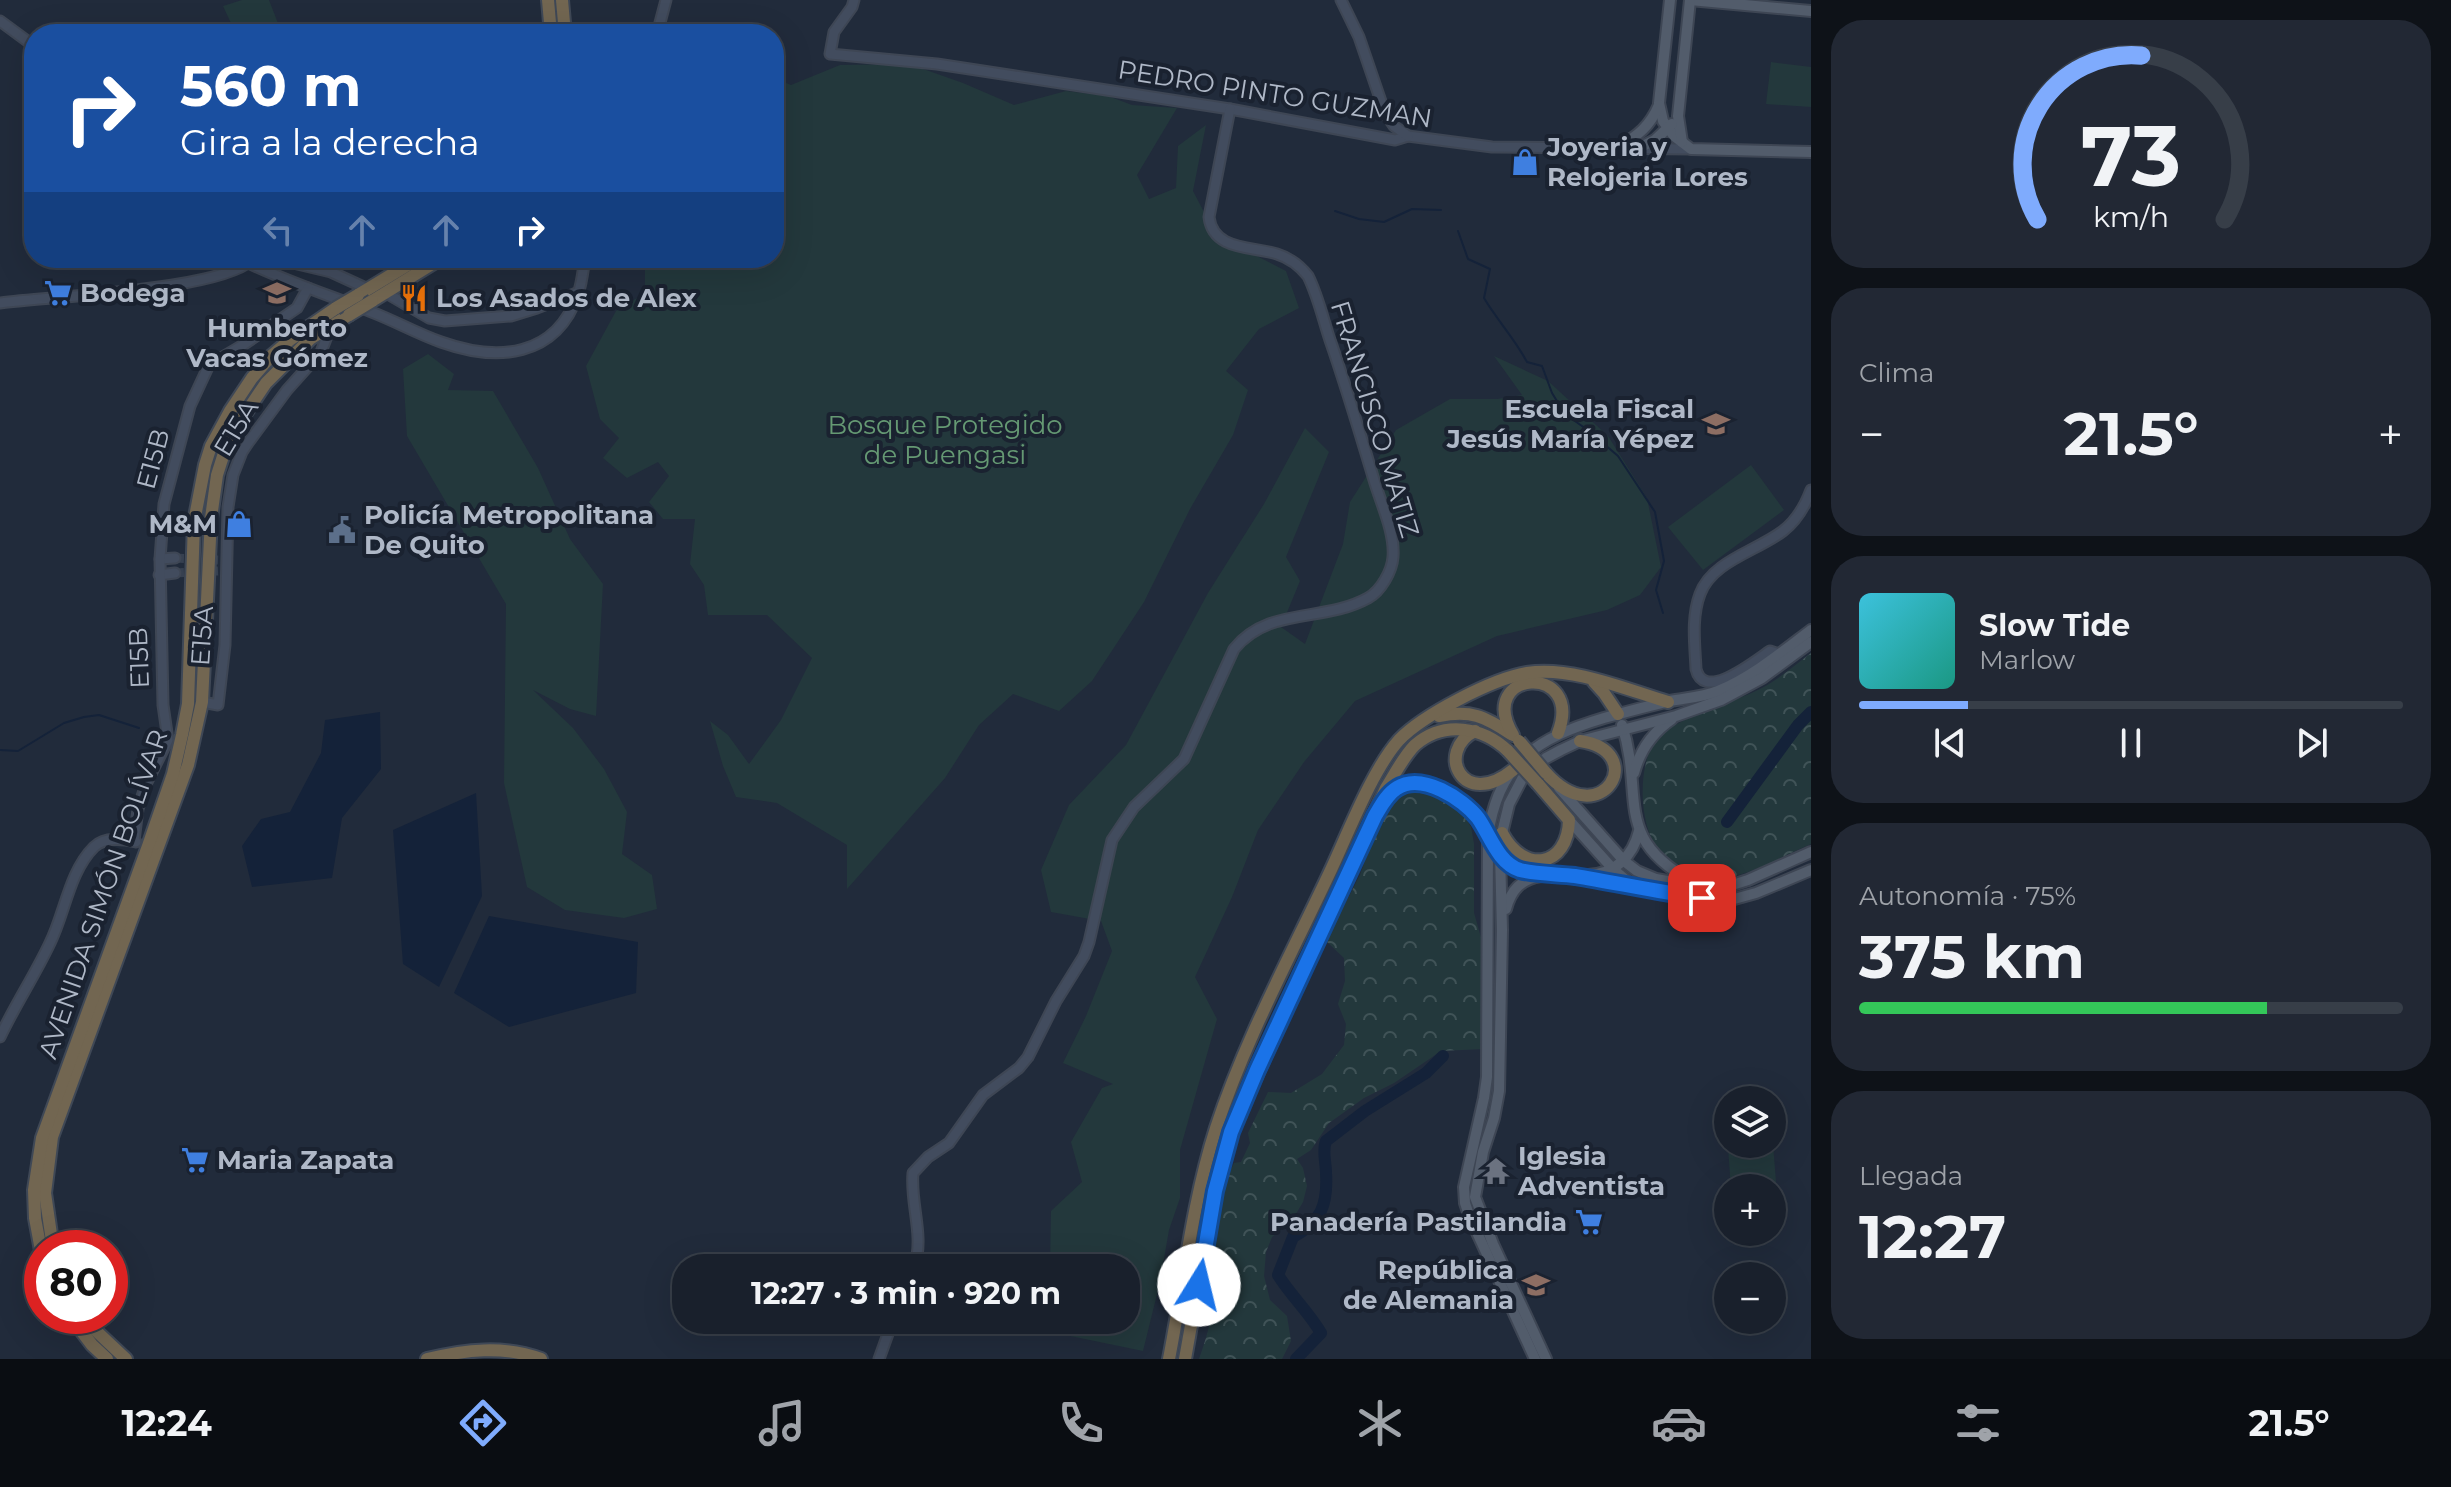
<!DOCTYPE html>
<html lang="es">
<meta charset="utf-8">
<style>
:root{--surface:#19202c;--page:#222834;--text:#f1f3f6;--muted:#9fa3a9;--line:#373e48;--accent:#7fabfd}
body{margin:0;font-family:Montserrat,sans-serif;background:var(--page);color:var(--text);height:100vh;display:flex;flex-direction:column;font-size:30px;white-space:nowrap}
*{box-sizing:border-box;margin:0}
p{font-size:26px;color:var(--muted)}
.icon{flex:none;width:44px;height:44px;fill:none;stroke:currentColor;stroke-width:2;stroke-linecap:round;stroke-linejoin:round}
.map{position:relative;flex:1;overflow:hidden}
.side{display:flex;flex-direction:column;gap:20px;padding:20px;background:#0e1218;width:640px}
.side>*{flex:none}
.banner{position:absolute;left:24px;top:24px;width:760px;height:244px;border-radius:32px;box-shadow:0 8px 32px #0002,0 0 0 2px var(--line);background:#1a4fa0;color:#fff;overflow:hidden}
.buttons{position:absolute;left:1714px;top:1086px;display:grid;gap:16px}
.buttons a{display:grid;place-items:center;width:72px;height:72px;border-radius:50%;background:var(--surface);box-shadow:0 8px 32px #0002,0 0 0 2px var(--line);font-size:40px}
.speed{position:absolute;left:24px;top:1230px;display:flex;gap:16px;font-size:40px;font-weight:700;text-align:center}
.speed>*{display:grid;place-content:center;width:104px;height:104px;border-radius:50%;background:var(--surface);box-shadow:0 8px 32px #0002,0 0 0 2px var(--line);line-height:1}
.speed .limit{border:12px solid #d22;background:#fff;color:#111}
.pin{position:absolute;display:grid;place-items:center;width:68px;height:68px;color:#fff;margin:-34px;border-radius:16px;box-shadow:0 4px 12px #0006}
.me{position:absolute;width:88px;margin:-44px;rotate:9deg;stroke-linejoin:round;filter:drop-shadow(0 0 6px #0008)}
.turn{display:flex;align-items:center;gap:28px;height:168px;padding:0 24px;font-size:36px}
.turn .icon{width:104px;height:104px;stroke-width:2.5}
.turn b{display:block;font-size:56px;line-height:68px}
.lanes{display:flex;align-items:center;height:76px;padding:0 24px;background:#0003;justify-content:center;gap:40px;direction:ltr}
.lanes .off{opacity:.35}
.big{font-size:60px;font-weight:700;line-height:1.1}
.side .tile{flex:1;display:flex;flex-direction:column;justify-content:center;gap:12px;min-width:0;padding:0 28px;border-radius:32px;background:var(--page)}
.side .dial{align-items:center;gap:0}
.dial svg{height:208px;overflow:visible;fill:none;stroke:var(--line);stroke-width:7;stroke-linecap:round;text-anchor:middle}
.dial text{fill:var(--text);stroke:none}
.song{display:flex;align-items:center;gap:24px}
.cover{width:96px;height:96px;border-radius:12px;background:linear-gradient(135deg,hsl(190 70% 55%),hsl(170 70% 35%))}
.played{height:8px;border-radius:4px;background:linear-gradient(90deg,var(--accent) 20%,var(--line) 20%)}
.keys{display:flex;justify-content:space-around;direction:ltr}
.heat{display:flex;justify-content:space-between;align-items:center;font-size:44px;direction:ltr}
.charge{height:12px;border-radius:6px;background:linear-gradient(90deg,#34c759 75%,var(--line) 0)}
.trip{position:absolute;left:672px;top:1254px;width:468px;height:80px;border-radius:32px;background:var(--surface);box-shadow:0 8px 32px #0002,0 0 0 2px var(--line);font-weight:700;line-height:80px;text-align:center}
.dock{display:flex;height:128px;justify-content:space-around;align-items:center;background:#0a0d12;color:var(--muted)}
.dock .icon{width:56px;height:56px}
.dock .active{color:var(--accent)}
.dock b{font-size:36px;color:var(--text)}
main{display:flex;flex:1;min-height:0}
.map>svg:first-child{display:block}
.green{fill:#23383c}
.forest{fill:url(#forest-crowns)}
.water{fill:#142239}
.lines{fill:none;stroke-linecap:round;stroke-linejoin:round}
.stream{stroke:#142239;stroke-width:2}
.river{stroke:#142239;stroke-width:12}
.secondary-tunnel{stroke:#364050;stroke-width:9;stroke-dasharray:9 4.5;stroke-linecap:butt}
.secondary-casing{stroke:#3e4654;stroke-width:13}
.primary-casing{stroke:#3e4654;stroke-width:14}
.highway-casing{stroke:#3f4856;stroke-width:16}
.secondary{stroke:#424c5e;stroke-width:9}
.primary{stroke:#525c6b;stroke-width:10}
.highway{stroke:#726651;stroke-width:12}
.highway-bridge-casing{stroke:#3f4856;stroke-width:16;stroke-linecap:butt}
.highway-bridge{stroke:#726651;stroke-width:12}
.route-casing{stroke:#114b97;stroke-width:20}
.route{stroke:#1a73e8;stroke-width:14}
.labels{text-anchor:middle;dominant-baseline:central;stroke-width:8;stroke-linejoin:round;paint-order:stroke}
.street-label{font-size:26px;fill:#afb8c7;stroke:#1a2230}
.poi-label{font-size:26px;font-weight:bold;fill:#afb8c7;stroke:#1a2230;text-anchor:start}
.park-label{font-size:26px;fill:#659973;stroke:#1a2230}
</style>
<main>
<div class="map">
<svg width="1811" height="1359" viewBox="0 0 1811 1359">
<defs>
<pattern id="forest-crowns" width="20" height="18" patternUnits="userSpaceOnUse" patternTransform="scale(2)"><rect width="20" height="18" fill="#23383c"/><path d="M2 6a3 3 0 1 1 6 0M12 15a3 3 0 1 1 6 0" fill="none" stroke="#405357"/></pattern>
</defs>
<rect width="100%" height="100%" fill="#212b3b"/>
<!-- green -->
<g class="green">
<polygon points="242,0 269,0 281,31 273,34 236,34 223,6"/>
<polygon points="1771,62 1811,67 1811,107 1766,104"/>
<polygon points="909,64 963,83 1014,105 1066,91 1108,96 1132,105 1177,108 1137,175 1149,199 1176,188 1178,146 1206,125 1193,191 1216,235 1286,271 1299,308 1259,329 1226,371 1248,390 1233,435 1190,509 1144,602 1092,681 1059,711 1013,694 979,725 945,778 847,889 847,845 777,803 736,797 723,766 710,721 728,735 749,764 781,720 812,658 767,615 708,615 704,585 690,564 695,519 663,519 649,502 669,476 658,462 627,478 603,458 619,438 600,419 586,366 616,311 645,293 645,258 774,258 774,78 791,85 840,65"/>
<polygon points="428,354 454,374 448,390 493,391 538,468 570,539 603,584 596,716 570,709 533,690 573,728 604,769 627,812 622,854 652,875 657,909 624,918 565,910 527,887 504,783 506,604 407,436 403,369"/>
<polygon points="1494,356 1548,381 1608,436 1647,498 1661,567 1640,595 1607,610 1497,636 1355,701 1304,762 1258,830 1232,897 1195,977 1217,1019 1180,1150 1180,1198 1169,1230 1160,1282 1143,1351 1051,1332 1051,1320 1126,1320 1126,1268 1050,1268 1051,1211 1082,1182 1071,1142 1102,1088 1113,1084 1063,1063 1086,1016 1112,951 1101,921 1051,912 1041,870 1069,805 1126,745 1208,593 1264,504 1305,428 1329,452 1286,557 1300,581 1281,627 1305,644 1343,544 1350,502 1396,430 1450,399 1497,399 1522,395"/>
<polygon points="1751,465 1784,510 1703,570 1668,527"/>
<polygon points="1726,1121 1728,1121 1728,1144 1772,1144 1772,1131 1778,1207 1772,1207 1772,1188 1731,1188"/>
</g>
<!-- forest -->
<g class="forest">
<path d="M1811,653V844C1783,856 1751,875 1720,879C1705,881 1693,875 1681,867C1675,862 1667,858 1661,852C1639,830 1637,769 1654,743C1670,718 1734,703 1762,688C1779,679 1795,665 1811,653Z"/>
<path d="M1421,791L1437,796L1459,808L1471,827L1474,844V913L1482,941L1483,1049L1441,1051L1394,1083L1364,1098L1329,1123L1311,1150L1297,1159L1303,1168L1307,1186L1303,1202L1291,1222L1272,1237L1266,1252L1264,1276L1270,1300L1287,1316L1291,1341L1282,1359H1199C1207,1336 1217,1306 1210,1282L1223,1186L1234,1163L1241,1162L1250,1143L1248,1133L1268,1092L1291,1093L1322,1074L1344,1045L1346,1024L1338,1004L1345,981L1344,958L1326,941L1360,875L1381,816L1401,794Z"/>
</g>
<!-- water -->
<g class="water">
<polygon points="380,712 381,769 342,818 332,878 252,887 242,846 261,819 290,812 321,753 325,720"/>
<polygon points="476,793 482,896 439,987 403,964 393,830"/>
<polygon points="489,916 638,942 636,993 509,1027 454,993"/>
</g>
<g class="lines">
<!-- stream -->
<g class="stream">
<polyline points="1335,211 1359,219 1384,222 1412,209 1441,210"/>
<path d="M1458,231L1468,259L1490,269L1484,298C1497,320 1515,339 1527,362L1542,366L1552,393L1565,414L1589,431L1618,456L1655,512L1664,561L1656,590L1663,613"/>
<polyline points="0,750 18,751 64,723 84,717 99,715 139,728"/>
</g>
<!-- river -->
<g class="river">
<polyline points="1727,822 1798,725 1811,712"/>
<path d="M1296,1359L1321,1333C1309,1312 1291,1296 1278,1275L1293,1237C1321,1222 1328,1205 1326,1173C1326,1162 1322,1151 1326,1141L1365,1111L1426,1073L1443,1056"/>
</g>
<!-- secondary-tunnel -->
<g class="secondary-tunnel">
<polyline points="175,558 218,560"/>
<polyline points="175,573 218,571"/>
</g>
<!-- secondary casing -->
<g class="secondary-casing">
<g id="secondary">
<polyline points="854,0 852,7 834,32 830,54 937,64 1230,109 1395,140 1408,136 1492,147 1691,149"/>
<polyline points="1341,0 1359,37 1385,113 1394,126 1408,136"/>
<polyline points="0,21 34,46"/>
<polyline points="657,34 666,0"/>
<path d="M238,258C281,280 329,295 374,313C397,322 418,334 441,342C497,362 556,358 578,294C582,283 583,270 585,258"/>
<polyline points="272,258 331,272 368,289"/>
<polyline points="386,293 429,318 445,321 511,316 537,308 579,292"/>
<path d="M0,303C50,296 224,291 254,258"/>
<polyline points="160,559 175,558"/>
<polyline points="159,575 175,573"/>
<path d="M1779,654L1770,651C1755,661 1704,703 1696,669C1695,645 1691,618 1700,594C1712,561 1757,551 1783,531C1796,521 1805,506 1811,490"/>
<polyline points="202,702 218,705 225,645 228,507 233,475 242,452 248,443 287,390 321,352 331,326"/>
<polyline points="134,841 138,809 146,784 168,740 163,705 160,559 164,504 190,406 209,365 243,345 297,308 308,288"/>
<path d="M0,1037C15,1005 35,975 50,943C65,913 69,872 94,847C105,836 123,839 136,842"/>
<path d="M914,1268C925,1236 910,1205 913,1173L928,1157L949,1143L983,1095L1019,1068L1028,1057L1056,1001L1084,956L1089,942L1112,840L1134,807L1184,759L1234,649C1269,606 1323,623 1368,598C1381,591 1392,571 1393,557C1395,532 1381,504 1374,480C1360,433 1346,386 1330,340C1323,319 1318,296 1308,276C1300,266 1290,258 1277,254C1252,246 1213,251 1209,217L1230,109"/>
<polyline points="879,1359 893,1320"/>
</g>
</g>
<!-- primary casing -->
<g class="primary-casing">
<g id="primary">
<polyline points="1670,0 1659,103 1663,121 1674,136 1691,149 1811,152"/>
<polyline points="1690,0 1811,11"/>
<polyline points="1682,142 1678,116 1690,0"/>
<path d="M1618,147C1638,136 1650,126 1659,105"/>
<polyline points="1641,147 1655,140 1672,124"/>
<path d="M1622,725C1645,796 1611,838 1693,882"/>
<path d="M1634,773C1640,750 1653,732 1672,719"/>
<polyline points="1559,788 1624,861 1637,871 1656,879 1702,887 1726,887 1748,880 1811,852"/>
<polyline points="1569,820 1613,869 1633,886"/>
<polyline points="1500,853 1509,864 1520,870 1727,901 1756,893 1811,870"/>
<path d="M1588,875C1615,874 1633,856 1639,831"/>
<path d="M1506,909C1511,890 1521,879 1541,876"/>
<path d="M1535,1359L1469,1215L1465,1203L1464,1187L1484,1098L1487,1077L1488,836C1498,762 1537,738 1604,718C1626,712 1648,706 1670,701C1686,698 1703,697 1718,691C1752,677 1782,652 1811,630"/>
<polyline points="1546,1359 1493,1244 1475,1197 1483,1152 1494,1118 1499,1091 1502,930 1500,853 1502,833 1509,804 1522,779 1546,758 1561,750 1580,741 1676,716 1721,700 1762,678 1811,642"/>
</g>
</g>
<!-- highway casing -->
<g class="highway-casing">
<g id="highway">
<polyline points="548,0 551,34"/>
<polyline points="562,0 565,34"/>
<polyline points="358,295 419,258"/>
<polyline points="372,301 442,258"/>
<polyline points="1594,682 1604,693 1618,714"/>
<path d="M1439,716C1471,710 1484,716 1511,734"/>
<path d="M1475,731C1435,751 1462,811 1513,770"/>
<path d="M1513,735C1474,669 1585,662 1558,733"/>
<path d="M1546,773C1602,835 1650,751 1580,741"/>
<path d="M1385,800C1417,761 1470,802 1488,836"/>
<path d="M1502,833C1524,875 1568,867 1569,820L1538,784"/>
<polyline points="53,1248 45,1193 52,1137 188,765 202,702 211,518 217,475 224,453 233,432 266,383 310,339 349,315"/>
<polyline points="42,1256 35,1218 34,1190 42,1138 148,846 173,774 182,735 188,704 194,522 205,465 211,446 230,411 252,378 271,356 291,339 336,308"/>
<polyline points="70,1316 92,1345 107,1359"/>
<polyline points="85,1316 93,1328 126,1359"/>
<path d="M427,1359C465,1350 503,1345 541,1359"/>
<path d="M1169,1359C1184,1282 1192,1203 1216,1128C1245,1040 1290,957 1329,874C1347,836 1372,770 1399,740C1423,715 1492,679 1527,673C1571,666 1625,689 1668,702"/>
<path d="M1185,1359L1215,1191L1231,1132L1386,788C1395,774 1403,757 1415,745C1444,720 1483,727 1508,751"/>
</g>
</g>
<!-- secondary -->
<use href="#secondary" class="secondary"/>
<!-- primary -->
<use href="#primary" class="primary"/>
<!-- highway -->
<use href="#highway" class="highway"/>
<!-- highway-bridge casing -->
<g class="highway-bridge-casing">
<g id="highway-bridge">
<polyline points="336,308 358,295"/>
<polyline points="349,315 372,301"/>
<polyline points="1519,741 1546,773"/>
<polyline points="1508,751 1538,784"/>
</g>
</g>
<!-- highway-bridge -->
<use href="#highway-bridge" class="highway-bridge"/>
</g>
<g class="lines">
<!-- route casing -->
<g class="route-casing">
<path id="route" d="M1199,1285L1215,1191L1231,1132L1257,1070L1375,816C1381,806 1387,794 1397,788C1422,772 1463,799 1478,818C1490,835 1498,863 1520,870C1535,874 1558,874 1575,876C1617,883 1659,892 1702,898"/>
</g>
<!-- route -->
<use href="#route" class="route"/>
</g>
<!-- icons -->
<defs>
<g id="shop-bare" transform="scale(2.16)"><path d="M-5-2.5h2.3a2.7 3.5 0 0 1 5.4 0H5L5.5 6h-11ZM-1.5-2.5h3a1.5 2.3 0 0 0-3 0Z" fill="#3f7fe0" stroke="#1a2230" stroke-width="2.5" paint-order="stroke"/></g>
<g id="supermarket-bare" transform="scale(2.16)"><path d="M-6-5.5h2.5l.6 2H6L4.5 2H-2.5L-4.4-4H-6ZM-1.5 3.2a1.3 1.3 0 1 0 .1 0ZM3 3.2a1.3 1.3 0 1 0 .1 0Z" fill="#3f7fe0" stroke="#1a2230" stroke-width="2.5" paint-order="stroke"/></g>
<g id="school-bare" transform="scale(2.16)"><path d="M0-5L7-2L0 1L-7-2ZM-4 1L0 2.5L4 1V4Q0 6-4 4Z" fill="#8d6e63" stroke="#1a2230" stroke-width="2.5" paint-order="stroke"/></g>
<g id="restaurant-bare" transform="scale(2.16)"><path d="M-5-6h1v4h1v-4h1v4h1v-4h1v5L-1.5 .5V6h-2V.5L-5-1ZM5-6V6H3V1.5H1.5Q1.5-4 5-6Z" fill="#e8710a" stroke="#1a2230" stroke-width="2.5" paint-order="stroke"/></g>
<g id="civic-bare" transform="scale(2.16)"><path d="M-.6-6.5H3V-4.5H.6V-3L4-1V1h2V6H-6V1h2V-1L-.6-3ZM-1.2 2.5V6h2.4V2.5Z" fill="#5c6f8a" stroke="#1a2230" stroke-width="2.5" paint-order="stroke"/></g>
<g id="temple-bare" transform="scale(2.16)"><path d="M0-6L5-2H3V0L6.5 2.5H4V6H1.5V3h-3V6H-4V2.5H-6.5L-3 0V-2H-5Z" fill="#6b7280" stroke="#1a2230" stroke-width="2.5" paint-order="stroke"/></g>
</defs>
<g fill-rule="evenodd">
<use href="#shop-bare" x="1525" y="162"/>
<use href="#supermarket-bare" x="58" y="293"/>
<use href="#school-bare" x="277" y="293"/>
<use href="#restaurant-bare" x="414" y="298"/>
<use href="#school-bare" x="1716" y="424"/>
<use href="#shop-bare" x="239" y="524"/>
<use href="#civic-bare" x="342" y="530"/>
<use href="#supermarket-bare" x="195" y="1160"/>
<use href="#temple-bare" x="1496" y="1171"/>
<use href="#supermarket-bare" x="1589" y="1222"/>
<use href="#school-bare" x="1536" y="1285"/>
</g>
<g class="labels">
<!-- street labels -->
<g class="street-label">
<text transform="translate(1275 94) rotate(9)">PEDRO PINTO GUZMAN</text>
<text transform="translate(1375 419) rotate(73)">FRANCISCO MATIZ</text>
<text transform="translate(236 428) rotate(-59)">E15A</text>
<text transform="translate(153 459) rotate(-75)">E15B</text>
<text transform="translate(202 636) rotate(-86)">E15A</text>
<text transform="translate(139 658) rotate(-92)">E15B</text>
<text transform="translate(103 894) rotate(-71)">AVENIDA SIMÓN BOLÍVAR</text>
</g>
<!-- poi labels -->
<g class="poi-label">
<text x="1547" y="147">Joyeria y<tspan x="1547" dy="30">Relojeria Lores</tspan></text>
<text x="80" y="293">Bodega</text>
<text x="436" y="298">Los Asados de Alex</text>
<text x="277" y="328" text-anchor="middle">Humberto<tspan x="277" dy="30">Vacas Gómez</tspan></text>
<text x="1694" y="409" text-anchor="end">Escuela Fiscal<tspan x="1694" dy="30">Jesús María Yépez</tspan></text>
<text x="364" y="515">Policía Metropolitana<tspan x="364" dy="30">De Quito</tspan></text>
<text x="217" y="524" text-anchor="end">M&amp;M</text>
<text x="1518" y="1156">Iglesia<tspan x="1518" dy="30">Adventista</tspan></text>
<text x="217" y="1160">Maria Zapata</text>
<text x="1567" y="1222" text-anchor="end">Panadería Pastilandia</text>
<text x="1514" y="1270" text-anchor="end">República<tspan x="1514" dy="30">de Alemania</tspan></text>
</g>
<!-- park labels -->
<g class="park-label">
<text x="945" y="425">Bosque Protegido<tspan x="945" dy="30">de Puengasi</tspan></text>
</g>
</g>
</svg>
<div class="buttons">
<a><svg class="icon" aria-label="layers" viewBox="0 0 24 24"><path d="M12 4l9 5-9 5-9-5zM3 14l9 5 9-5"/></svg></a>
<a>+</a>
<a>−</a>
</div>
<div class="speed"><div class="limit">80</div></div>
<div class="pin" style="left:1702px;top:898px;background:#d93025"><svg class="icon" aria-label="arrive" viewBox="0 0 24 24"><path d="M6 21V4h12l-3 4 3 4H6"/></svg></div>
<svg class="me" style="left:1199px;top:1285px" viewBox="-20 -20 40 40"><circle r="19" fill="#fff"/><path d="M0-13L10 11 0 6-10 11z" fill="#1a73e8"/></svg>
<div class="trip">12:27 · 3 min · 920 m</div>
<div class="banner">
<div class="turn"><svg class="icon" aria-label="right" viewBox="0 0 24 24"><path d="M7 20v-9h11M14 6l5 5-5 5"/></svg><div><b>560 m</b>Gira a la derecha</div></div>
<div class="lanes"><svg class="icon off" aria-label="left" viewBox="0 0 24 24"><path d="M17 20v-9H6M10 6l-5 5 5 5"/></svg><svg class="icon off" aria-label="ahead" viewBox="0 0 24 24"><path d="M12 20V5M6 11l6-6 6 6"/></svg><svg class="icon off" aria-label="ahead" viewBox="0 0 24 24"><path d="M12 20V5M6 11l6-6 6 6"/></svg><svg class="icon" aria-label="right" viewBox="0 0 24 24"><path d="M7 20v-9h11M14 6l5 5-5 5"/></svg></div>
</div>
</div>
<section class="side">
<div class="tile dial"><svg viewBox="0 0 100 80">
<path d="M14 69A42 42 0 1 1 86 69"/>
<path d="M14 69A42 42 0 0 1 54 6" stroke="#7fabfd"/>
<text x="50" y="56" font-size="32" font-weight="700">73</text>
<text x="50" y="72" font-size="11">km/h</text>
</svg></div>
<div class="tile"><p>Clima</p>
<div class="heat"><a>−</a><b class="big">21.5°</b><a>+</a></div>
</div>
<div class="tile">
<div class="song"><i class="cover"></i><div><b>Slow Tide</b><p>Marlow</p></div></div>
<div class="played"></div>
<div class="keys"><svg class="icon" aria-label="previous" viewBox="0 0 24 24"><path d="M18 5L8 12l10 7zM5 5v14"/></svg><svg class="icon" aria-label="pause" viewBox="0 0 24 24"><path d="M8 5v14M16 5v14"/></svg><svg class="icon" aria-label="next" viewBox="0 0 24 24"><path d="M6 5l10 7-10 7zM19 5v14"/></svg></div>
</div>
<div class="tile"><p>Autonomía · 75%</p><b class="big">375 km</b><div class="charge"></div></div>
<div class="tile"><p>Llegada</p><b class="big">12:27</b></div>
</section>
</main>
<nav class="dock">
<b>12:24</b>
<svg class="icon active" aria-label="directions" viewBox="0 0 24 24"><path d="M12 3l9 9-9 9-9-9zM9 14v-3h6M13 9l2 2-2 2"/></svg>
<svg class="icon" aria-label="music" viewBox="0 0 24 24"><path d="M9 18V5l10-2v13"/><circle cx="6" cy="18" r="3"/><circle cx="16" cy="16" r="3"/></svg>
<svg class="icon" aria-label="phone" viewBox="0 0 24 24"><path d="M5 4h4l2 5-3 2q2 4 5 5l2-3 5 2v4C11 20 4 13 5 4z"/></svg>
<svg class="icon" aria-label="climate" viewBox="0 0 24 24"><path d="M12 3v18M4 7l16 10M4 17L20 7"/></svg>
<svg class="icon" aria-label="car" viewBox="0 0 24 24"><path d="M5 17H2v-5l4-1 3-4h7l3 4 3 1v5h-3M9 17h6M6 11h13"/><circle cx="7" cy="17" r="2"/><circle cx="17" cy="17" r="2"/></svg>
<svg class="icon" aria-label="filters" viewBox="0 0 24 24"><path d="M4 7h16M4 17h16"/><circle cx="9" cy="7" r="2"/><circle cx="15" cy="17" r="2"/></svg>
<b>21.5°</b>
</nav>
